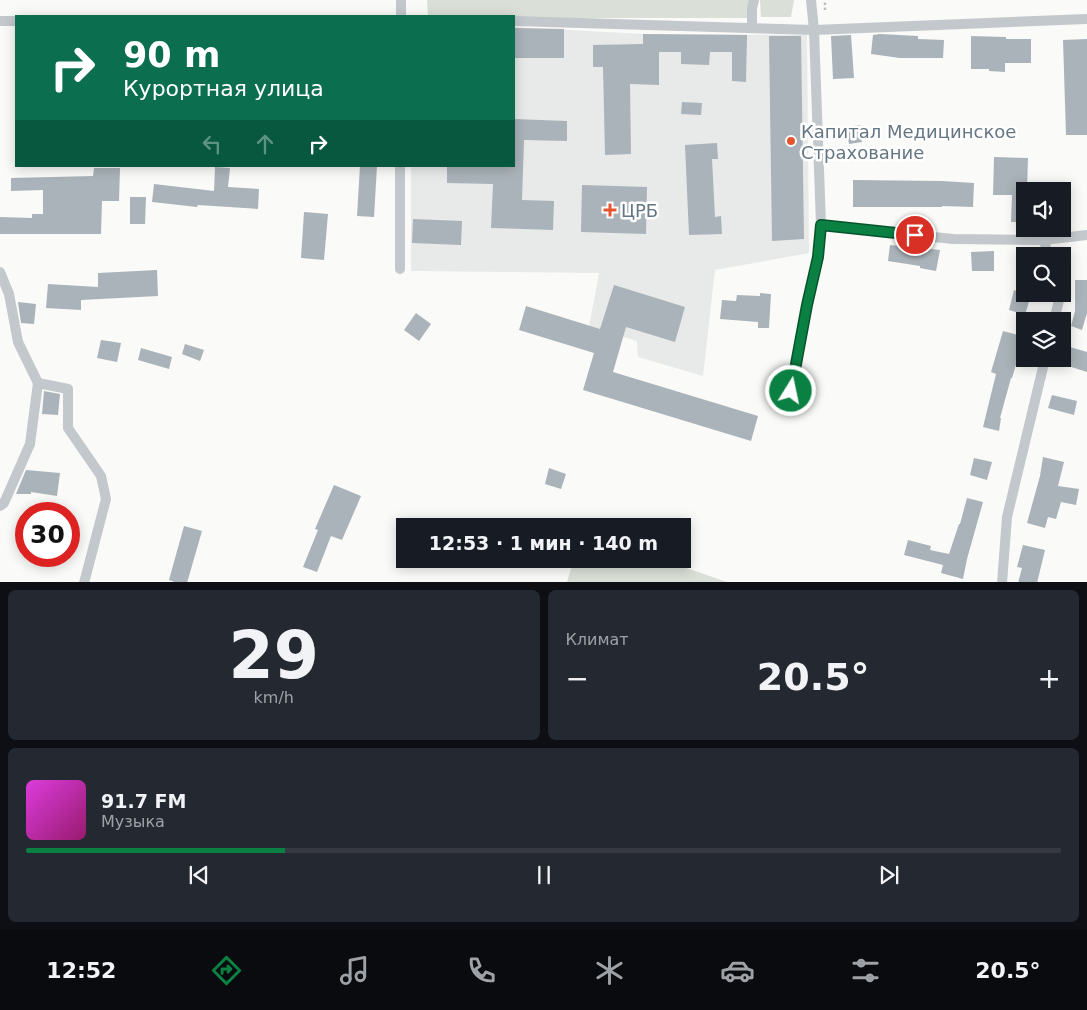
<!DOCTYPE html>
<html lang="ru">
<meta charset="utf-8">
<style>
:root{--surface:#171b24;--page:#242831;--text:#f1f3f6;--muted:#9ea1a6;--line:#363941;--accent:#0b8043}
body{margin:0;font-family:"DejaVu Sans",sans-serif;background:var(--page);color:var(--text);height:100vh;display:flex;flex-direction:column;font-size:19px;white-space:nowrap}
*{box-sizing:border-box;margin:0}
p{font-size:16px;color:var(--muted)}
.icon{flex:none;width:28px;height:28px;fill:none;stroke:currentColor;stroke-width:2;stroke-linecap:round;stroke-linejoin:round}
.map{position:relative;height:582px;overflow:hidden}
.panel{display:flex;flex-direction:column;gap:8px;padding:8px;background:#0d0f14;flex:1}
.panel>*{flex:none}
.hud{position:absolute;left:15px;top:15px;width:500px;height:152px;border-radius:0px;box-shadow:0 2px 12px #0003;background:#0b6e4f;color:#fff;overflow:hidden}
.buttons{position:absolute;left:1016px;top:182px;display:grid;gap:10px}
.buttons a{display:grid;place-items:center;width:55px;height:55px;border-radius:0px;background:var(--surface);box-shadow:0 2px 12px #0003;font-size:25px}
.speed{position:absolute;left:15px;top:502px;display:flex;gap:10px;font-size:25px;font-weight:700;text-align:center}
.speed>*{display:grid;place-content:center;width:65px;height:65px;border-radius:50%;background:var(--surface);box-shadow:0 2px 12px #0003;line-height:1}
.speed .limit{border:8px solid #d22;background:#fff;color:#111}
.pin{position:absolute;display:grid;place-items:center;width:42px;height:42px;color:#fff;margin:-21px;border:2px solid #fff;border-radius:50%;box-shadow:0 1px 5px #0007}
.me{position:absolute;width:55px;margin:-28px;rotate:10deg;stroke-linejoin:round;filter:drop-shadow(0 0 4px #0008)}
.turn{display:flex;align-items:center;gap:18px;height:105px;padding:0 25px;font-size:22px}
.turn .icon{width:65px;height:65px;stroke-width:2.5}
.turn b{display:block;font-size:35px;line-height:42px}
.lanes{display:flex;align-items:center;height:48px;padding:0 25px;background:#0003;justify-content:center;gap:25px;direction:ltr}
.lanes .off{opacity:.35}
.big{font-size:38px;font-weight:800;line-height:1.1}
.panel .card{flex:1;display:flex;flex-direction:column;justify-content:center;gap:8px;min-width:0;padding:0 18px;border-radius:8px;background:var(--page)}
.panel .dial{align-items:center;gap:0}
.dial b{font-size:65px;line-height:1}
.song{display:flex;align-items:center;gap:15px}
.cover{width:60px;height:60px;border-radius:8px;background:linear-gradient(135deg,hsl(300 70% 55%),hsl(320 70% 35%))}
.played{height:5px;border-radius:2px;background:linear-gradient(90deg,var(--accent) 25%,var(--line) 25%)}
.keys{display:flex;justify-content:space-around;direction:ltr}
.heat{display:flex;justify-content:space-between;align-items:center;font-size:28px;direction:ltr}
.panel .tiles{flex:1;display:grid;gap:8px;grid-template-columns:1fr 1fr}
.card:last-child{grid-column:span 2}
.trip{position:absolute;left:396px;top:518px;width:295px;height:50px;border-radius:0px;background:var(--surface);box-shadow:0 2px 12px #0003;font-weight:800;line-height:50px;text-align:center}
.dock{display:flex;height:80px;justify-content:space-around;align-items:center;background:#090b0e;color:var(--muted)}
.dock .icon{width:35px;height:35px}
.dock .on{color:var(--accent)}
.dock b{font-size:22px;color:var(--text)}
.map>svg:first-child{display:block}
.built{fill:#e8e9e9}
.green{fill:#dadfd7}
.building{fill:#aab3b9}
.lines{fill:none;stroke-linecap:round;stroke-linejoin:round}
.path{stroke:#bbbfc2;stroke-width:2.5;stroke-dasharray:2.5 2.5;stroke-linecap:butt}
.street{stroke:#c3c8cc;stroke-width:10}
.route-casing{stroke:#07532c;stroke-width:12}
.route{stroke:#0b8043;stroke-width:9}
.poi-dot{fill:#e4572e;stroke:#fff;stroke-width:2}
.labels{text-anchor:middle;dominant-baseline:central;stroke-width:5;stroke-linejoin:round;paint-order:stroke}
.poi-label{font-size:18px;fill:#657683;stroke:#fff;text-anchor:start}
</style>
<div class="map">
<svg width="1087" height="583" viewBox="0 0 1087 583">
<rect width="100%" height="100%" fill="#fafaf8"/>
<!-- built -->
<polygon class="built" points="514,27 643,34 807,35 809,253 715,270 703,376 638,357 637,341 589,327 599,273 411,271 411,166 514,166"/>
<!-- green -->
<g class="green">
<polygon points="427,0 754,0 752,18 514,18 514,16 428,16"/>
<polygon points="760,0 794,0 791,17 761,17"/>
<polygon points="574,559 660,559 727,582 567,582"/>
</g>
<!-- building -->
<g class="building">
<polygon points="514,28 564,29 564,58 514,58"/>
<polygon points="643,34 747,35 746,82 732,81 732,52 710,52 709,65 681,64 681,52 659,52 659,85 630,84 631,154 605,155 603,67 593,67 593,45 643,44"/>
<polygon points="880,34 918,36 918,39 944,40 943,58 900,58 871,54 873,35"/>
<polygon points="851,35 854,78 833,79 831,36"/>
<polygon points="769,36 801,36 804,239 772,241"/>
<polygon points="971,36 1006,37 1006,39 1031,39 1031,63 1005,63 1005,72 989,71 989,69 971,69"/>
<polygon points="1087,39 1087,135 1066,135 1063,40"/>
<polygon points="682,102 702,103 701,115 681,114"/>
<polygon points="514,119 567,121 567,141 524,140 522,200 554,201 553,230 491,228 493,184 447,183 447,166 514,166"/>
<polygon points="860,125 862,142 849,144 846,127"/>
<polygon points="717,143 718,159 712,159 715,217 721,216 722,234 689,235 685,145"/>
<polygon points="994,157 1028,158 1027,191 1025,191 1025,222 1011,222 1012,195 993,195"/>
<polygon points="360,166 377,166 374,217 357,216"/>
<polygon points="215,167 230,168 228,187 259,189 258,209 198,205 197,207 152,202 154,184 214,191"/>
<polygon points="94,168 120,168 119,201 102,201 101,234 0,234 0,217 32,218 32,214 43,214 43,190 11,191 11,178 93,176"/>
<polygon points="853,180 942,181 974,183 973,207 942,206 942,207 853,207"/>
<polygon points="582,185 647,187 646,234 581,232"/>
<polygon points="130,197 146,197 145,224 130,224"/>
<polygon points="304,212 328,214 324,260 301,258"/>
<polygon points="413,219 462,221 461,245 412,243"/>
<polygon points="890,245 940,250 936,271 920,268 920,266 888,261"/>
<polygon points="994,251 994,271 972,271 971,252"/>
<polygon points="157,270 158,296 81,300 81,310 46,308 48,284 98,287 98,273"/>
<polygon points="1075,280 1087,280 1087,313 1082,330 1071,326 1075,311"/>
<polygon points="614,285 685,307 675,342 626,327 613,372 758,416 751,441 583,390 594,353 519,330 526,306 600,329"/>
<polygon points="1014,290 1031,295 1025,315 1009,310"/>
<polygon points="760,293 771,294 769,328 758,328 758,322 720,319 722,300 736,301 737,295 760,296"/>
<polygon points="18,302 36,304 34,324 21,323"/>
<polygon points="416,313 431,324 419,341 404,330"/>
<polygon points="1003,331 1025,337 1025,350 1021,348 1012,378 1011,378 1000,418 1001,418 999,431 983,427 996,374 991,372"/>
<polygon points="101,340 121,343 117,362 97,358"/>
<polygon points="185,344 204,350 200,361 182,354"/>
<polygon points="1070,347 1087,352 1087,372 1065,365"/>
<polygon points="141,348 172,357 169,369 138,360"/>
<polygon points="44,391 60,394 58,415 42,414"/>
<polygon points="1052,395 1077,401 1074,415 1048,408"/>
<polygon points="1043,457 1064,462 1058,486 1079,489 1076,505 1061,502 1056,519 1048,517 1045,528 1027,523 1040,476"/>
<polygon points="974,458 992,462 987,480 970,475"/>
<polygon points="549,468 566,474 561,489 545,484"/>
<polygon points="26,470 60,473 57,496 31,492 31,494 16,494"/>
<polygon points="334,485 361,496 342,540 331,536 317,572 303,567 318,530 315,529"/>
<polygon points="967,498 983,502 967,559 963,579 941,573 943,565 904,555 908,540 931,546 930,550 949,554 959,524 960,524"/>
<polygon points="184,526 202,531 187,583 177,583 169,580"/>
<polygon points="1023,545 1045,550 1037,583 1018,583 1022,568 1017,567"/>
</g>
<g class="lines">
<!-- path -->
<polyline class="path" points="825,10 825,0"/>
<!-- street -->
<g class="street">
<polyline points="401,0 401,16"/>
<polyline points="0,21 16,21"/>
<polyline points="514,21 814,30 1087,19"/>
<polyline points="752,28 752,8 754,0"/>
<polyline points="821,225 953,239 1044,240 1087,235"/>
<polyline points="1044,240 1048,256"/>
<polyline points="400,269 400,166"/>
<polyline points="0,272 9,294 18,342 38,383 30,444 4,503 0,506"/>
<polyline points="1054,321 1059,300 1057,294"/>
<polyline points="38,383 68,389 68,428 101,476 106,499 84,583"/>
<polyline points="791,391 807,305 818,257 821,225 814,30 811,0"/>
<polyline points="1002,583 1007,517 1045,359"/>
</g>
</g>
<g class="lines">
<!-- route casing -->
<g class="route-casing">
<polyline id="route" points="791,391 807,305 818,257 821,225 915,235"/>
</g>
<!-- route -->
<use href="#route" class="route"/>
</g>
<!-- markers -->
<g class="poi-dot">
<circle cx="791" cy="141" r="5"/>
<path d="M607.5 202.5h5v5h5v5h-5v5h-5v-5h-5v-5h5z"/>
</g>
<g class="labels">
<!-- poi labels -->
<g class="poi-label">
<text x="801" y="131">Капитал Медицинское<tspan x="801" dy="21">Страхование</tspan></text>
<text x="621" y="210">ЦРБ</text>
</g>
</g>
</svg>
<div class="buttons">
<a><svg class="icon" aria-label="sound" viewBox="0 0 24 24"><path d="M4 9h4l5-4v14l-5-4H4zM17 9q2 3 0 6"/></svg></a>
<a><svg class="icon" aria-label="search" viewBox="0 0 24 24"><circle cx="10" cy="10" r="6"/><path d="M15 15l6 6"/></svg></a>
<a><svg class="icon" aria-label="layers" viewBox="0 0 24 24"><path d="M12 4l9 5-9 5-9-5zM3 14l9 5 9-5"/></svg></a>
</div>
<div class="speed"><div class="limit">30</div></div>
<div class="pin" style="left:915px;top:235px;background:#d93025"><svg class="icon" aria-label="arrive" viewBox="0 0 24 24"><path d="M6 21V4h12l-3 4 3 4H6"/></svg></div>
<svg class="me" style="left:791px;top:391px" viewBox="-20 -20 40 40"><circle r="17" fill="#0b8043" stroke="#fff" stroke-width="3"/><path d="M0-11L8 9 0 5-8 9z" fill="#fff"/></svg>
<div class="trip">12:53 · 1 мин · 140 m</div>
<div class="hud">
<div class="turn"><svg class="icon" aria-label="right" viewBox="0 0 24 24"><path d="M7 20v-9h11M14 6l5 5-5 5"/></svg><div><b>90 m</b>Курортная улица</div></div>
<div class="lanes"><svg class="icon off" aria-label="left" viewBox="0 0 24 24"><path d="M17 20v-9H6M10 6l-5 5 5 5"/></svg><svg class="icon off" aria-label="ahead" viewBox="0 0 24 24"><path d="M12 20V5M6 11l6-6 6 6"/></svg><svg class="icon" aria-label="right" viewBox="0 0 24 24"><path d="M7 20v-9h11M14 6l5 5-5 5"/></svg></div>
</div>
</div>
<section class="panel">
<div class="tiles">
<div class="card dial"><b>29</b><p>km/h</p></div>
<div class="card"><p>Климат</p>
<div class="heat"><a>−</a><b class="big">20.5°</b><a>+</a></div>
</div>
<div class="card">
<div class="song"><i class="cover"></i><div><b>91.7 FM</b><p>Музыка</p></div></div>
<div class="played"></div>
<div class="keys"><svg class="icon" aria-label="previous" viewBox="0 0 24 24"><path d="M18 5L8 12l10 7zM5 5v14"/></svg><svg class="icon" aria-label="pause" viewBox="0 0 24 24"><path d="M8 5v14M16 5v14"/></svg><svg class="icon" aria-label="next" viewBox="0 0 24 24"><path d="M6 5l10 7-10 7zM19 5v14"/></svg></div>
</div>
</div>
</section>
<nav class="dock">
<b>12:52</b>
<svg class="icon on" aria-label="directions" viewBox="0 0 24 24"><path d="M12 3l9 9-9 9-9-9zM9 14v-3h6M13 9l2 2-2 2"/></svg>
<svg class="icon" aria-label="music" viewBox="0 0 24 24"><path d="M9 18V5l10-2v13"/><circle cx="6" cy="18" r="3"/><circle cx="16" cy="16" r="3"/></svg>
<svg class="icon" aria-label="phone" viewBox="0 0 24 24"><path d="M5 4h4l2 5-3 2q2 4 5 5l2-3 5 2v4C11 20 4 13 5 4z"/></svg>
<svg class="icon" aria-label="climate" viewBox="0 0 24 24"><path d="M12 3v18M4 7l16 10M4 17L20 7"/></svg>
<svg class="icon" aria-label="car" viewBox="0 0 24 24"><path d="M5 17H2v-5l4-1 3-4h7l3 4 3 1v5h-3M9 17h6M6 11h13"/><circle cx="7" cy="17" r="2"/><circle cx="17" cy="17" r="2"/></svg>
<svg class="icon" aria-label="filters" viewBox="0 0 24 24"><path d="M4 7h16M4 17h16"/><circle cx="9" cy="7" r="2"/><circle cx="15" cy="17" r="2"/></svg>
<b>20.5°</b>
</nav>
